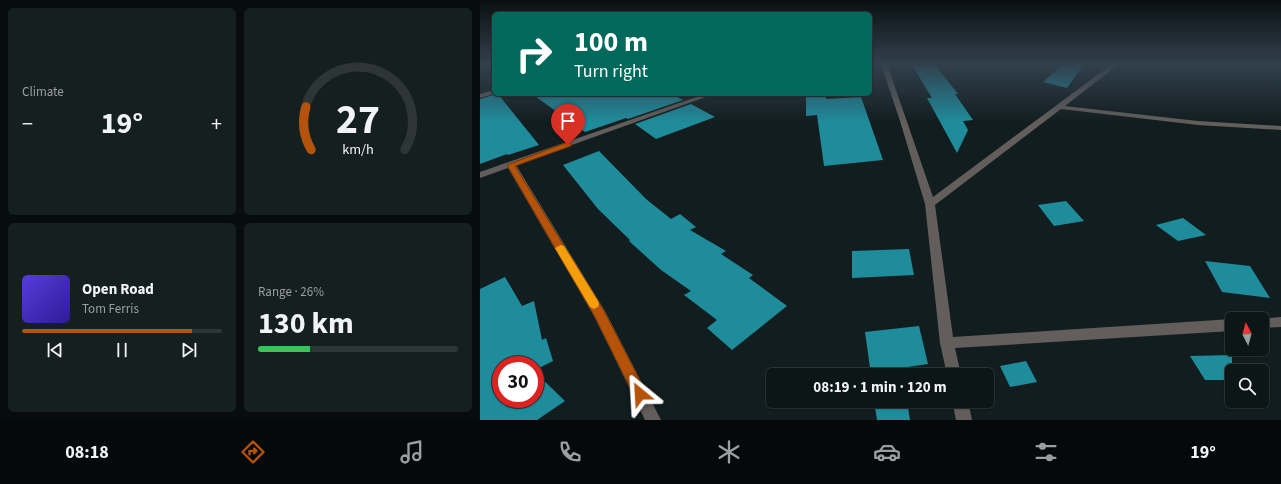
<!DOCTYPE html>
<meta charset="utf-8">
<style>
:root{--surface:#0d1617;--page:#161f20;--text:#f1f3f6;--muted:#9a9fa1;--line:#2d3536;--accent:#b45309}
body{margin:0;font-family:"Source Sans 3",sans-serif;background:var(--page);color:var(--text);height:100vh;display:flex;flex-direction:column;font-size:15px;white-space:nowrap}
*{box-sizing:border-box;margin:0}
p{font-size:13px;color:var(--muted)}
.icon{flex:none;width:22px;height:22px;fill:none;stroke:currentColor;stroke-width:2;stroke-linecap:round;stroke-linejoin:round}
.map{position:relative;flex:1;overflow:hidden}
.details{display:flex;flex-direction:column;gap:8px;padding:8px;background:#070c0d;width:480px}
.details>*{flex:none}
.hud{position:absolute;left:12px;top:12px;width:380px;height:84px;border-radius:6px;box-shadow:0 1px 3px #0004,0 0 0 1px var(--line);background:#00695c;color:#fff;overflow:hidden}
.needle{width:26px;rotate:354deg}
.tools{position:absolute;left:745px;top:312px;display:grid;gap:8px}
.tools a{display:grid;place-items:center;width:44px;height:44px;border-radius:6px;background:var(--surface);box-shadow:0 1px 3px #0004,0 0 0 1px var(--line);font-size:20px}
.speed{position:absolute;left:12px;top:356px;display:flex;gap:8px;font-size:20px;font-weight:700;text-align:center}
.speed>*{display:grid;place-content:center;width:52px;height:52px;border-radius:50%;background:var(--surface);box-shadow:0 1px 3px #0004,0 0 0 1px var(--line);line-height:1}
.speed .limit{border:6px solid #d22;background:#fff;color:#111}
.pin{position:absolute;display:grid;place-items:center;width:34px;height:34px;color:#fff;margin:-41px -17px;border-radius:50% 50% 50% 0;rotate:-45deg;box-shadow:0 0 4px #0007}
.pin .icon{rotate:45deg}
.me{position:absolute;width:44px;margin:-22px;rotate:333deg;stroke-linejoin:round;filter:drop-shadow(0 0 3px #0008)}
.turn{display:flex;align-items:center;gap:14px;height:84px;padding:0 16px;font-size:18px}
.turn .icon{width:52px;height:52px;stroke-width:2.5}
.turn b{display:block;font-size:28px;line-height:34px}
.big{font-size:30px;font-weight:700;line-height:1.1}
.details .tile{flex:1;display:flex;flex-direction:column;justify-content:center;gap:6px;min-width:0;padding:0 14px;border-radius:6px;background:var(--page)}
.details .dial{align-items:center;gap:0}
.dial svg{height:104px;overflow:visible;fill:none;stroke:var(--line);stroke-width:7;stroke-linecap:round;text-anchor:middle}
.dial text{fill:var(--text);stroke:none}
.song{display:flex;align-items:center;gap:12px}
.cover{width:48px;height:48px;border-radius:6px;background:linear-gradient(135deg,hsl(250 70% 55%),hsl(250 70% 35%))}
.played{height:4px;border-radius:2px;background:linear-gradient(90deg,var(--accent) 85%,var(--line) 85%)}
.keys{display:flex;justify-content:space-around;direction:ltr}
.heat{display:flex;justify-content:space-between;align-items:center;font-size:22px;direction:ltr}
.charge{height:6px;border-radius:3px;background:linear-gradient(90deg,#34c759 26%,var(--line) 0)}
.details .tiles{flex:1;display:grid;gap:8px;grid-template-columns:repeat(2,1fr)}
.trip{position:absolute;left:286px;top:368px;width:228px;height:40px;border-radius:6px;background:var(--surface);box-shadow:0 1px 3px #0004,0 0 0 1px var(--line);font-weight:700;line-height:40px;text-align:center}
.menu{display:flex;height:64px;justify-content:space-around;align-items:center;background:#050909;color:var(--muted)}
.menu .icon{width:28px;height:28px}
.menu .current{color:var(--accent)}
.menu b{font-size:18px;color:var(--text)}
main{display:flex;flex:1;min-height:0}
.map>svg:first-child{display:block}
.building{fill:#1f8c9c}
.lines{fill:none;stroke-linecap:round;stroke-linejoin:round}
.street{fill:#635e5b;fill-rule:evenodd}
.route{fill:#b45309;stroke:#753606}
.slow{fill:#f59e0b}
</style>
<main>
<section class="details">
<div class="tiles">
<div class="tile"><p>Climate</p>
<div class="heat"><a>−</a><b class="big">19°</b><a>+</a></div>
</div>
<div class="tile dial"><svg viewBox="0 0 100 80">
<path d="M14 69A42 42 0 1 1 86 69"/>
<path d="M14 69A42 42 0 0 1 10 36" stroke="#b45309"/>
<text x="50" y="56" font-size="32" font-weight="700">27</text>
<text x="50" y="72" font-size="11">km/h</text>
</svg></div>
<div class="tile">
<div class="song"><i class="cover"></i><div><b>Open Road</b><p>Tom Ferris</p></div></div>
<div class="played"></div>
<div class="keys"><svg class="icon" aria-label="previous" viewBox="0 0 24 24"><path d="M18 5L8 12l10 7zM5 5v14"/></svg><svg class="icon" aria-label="pause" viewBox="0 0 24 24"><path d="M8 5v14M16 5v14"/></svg><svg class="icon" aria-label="next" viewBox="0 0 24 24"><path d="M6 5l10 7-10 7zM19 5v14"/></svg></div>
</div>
<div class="tile"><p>Range · 26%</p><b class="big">130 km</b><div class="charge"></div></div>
</div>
</section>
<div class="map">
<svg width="801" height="420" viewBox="0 0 801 420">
<rect width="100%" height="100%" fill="#111d1f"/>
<!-- building -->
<g class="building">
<polygon points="583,64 604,64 587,88 563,82"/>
<polygon points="432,65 456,66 478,94 475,94 493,120 483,121 488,130 477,153 447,98 452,98"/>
<polygon points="16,94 18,94 59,145 28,155 27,154 0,164 0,99"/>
<polygon points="52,94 192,94 203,100 148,119 146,118 105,132"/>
<polygon points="346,96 346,99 381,97 403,160 344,166 337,115 326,116 326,97"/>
<polygon points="211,104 235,117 176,139 155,124"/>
<polygon points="119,151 166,199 191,219 200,214 216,227 210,230 246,251 241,254 273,275 269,278 307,306 252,350 227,328 237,320 204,295 211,291 181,270 149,241 150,240 118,209 83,165"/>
<polygon points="586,201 604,221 574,226 558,205"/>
<polygon points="703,218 726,235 698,241 676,225"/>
<polygon points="429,249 434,275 372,278 372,251"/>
<polygon points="725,261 770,266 790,298 742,292"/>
<polygon points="25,277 42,306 54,301 62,340 66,338 73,361 55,370 55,365 21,365 21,399 55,399 55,372 85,401 57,420 0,420 0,289"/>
<polygon points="439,326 448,364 421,368 422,375 391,375 385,332"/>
<polygon points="752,355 752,380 725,380 710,356"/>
<polygon points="546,361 557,382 530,387 520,366"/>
<polygon points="394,401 427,401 430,420 397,420"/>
</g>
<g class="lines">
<!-- street -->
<g class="street">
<polygon points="401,64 407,64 453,197 632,64 639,64 585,106 718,121 801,126 801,130 718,125 581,109 455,205 473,337 752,319 752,331 475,348 481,375 467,375 460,343 445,204 420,121"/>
<polygon points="14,90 14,94 0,98 0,94"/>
<polygon points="225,94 234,94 36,165 125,311 181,420 165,420 115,318 28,168 0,178 0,172"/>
<polygon points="801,317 801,327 782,328 782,319 778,319"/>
<polygon points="472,401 488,401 492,420 476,420"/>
</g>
</g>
<!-- sky -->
<linearGradient id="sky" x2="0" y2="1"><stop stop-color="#091011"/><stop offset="0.52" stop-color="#32404d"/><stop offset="1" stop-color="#32404d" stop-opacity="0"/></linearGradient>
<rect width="801" height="123" fill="url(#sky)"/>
<!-- route -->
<polygon class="route" points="88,142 92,145 91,146 35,166 124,311 167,394 165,398 160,400 155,398 115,317 27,165"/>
<!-- slow -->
<polygon class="slow" points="81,245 84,246 118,301 119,304 118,307 114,309 110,307 75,248"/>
</svg>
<div class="tools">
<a><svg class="needle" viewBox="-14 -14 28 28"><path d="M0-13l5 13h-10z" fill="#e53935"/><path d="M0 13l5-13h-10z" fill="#9a9fa1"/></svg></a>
<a><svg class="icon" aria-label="search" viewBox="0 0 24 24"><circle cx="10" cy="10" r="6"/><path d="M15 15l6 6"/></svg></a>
</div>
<div class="speed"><div class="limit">30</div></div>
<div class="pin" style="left:88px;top:145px;background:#d93025"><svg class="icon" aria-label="arrive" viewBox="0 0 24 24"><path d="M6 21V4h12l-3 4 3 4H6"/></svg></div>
<svg class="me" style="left:160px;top:394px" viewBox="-20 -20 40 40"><path d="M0-17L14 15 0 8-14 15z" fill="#b45309" stroke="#fff" stroke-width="4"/></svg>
<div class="trip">08:19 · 1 min · 120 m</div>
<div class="hud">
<div class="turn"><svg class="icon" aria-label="right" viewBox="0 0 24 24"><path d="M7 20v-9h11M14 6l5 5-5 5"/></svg><div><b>100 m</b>Turn right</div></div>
</div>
</div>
</main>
<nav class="menu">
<b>08:18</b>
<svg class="icon current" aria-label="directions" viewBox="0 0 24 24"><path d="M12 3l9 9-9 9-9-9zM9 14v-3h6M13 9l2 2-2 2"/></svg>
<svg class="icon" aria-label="music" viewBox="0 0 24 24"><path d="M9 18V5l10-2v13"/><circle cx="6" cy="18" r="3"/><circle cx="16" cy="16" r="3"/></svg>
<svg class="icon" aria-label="phone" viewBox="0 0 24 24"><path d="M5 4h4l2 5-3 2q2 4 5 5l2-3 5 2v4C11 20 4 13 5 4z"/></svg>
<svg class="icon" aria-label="climate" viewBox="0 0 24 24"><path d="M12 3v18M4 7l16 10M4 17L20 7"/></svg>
<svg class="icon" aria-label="car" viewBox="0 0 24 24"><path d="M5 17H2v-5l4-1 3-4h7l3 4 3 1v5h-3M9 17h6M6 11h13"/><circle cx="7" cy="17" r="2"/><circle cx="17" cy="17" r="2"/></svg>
<svg class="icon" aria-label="filters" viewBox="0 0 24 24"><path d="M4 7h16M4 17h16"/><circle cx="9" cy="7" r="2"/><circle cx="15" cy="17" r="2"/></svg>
<b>19°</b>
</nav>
